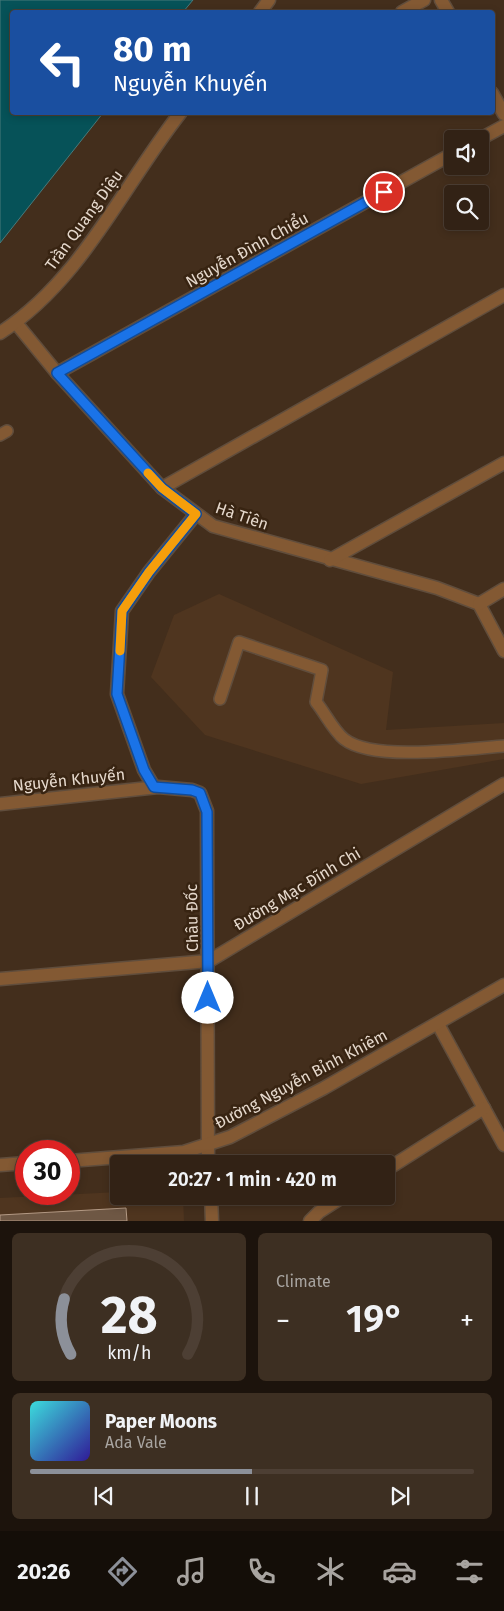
<!DOCTYPE html>
<meta charset="utf-8">
<style>
:root{--surface:#322215;--page:#3d2f22;--text:#f1f3f6;--muted:#a8a4a0;--line:#4d3f34;--accent:#8c9099}
body{margin:0;font-family:"Fira Sans",sans-serif;background:var(--page);color:var(--text);height:100vh;display:flex;flex-direction:column;font-size:19px;white-space:nowrap}
*{box-sizing:border-box;margin:0}
p{font-size:16px;color:var(--muted)}
.icon{flex:none;width:28px;height:28px;fill:none;stroke:currentColor;stroke-width:2;stroke-linecap:round;stroke-linejoin:round}
.map{position:relative;height:1221px;overflow:hidden}
.details{display:flex;flex-direction:column;gap:12px;padding:12px;background:#1c130c;flex:1}
.details>*{flex:none}
.top-card{position:absolute;left:10px;top:10px;width:485px;height:105px;border-radius:5px;box-shadow:0 2px 8px #0003,0 0 0 1px var(--line);background:#1a4fa0;color:#fff;overflow:hidden}
.buttons{position:absolute;left:444px;top:130px;display:grid;gap:10px}
.buttons a{display:grid;place-items:center;width:45px;height:45px;border-radius:5px;background:var(--surface);box-shadow:0 2px 8px #0003,0 0 0 1px var(--line);font-size:25px}
.speed{position:absolute;left:15px;top:1140px;display:flex;gap:10px;font-size:25px;font-weight:700;text-align:center}
.speed>*{display:grid;place-content:center;width:65px;height:65px;border-radius:50%;background:var(--surface);box-shadow:0 2px 8px #0003,0 0 0 1px var(--line);line-height:1}
.speed .limit{border:8px solid #d22;background:#fff;color:#111}
.pin{position:absolute;display:grid;place-items:center;width:42px;height:42px;color:#fff;margin:-21px;border:2px solid #fff;border-radius:50%;box-shadow:0 1px 5px #0007}
.me{position:absolute;width:55px;margin:-28px;rotate:0deg;stroke-linejoin:round;filter:drop-shadow(0 0 4px #0008)}
.turn{display:flex;align-items:center;gap:18px;height:105px;padding:0 20px;font-size:22px}
.turn .icon{width:65px;height:65px;stroke-width:2.5}
.turn b{display:block;font-size:35px;line-height:42px}
.big{font-size:38px;font-weight:600;line-height:1.1}
.details .tile{flex:1;display:flex;flex-direction:column;justify-content:center;gap:8px;min-width:0;padding:0 18px;border-radius:8px;background:var(--page)}
.details .dial{align-items:center;gap:0}
.dial svg{height:130px;overflow:visible;fill:none;stroke:var(--line);stroke-width:7;stroke-linecap:round;text-anchor:middle}
.dial text{fill:var(--text);stroke:none}
.song{display:flex;align-items:center;gap:15px}
.cover{width:60px;height:60px;border-radius:8px;background:linear-gradient(135deg,hsl(180 70% 55%),hsl(250 70% 35%))}
.played{height:5px;border-radius:2px;background:linear-gradient(90deg,var(--accent) 50%,var(--line) 50%)}
.keys{display:flex;justify-content:space-around;direction:ltr}
.heat{display:flex;justify-content:space-between;align-items:center;font-size:28px;direction:ltr}
.details .tiles{flex:1;display:grid;gap:12px;grid-template-columns:1fr 1fr}
.tile:last-child{grid-column:span 2}
.trip{position:absolute;left:110px;top:1155px;width:285px;height:50px;border-radius:5px;background:var(--surface);box-shadow:0 2px 8px #0003,0 0 0 1px var(--line);font-weight:600;line-height:50px;text-align:center}
.tabs{display:flex;height:80px;justify-content:space-around;align-items:center;background:#140e08;color:var(--muted)}
.tabs .icon{width:35px;height:35px}
.tabs .on{color:var(--accent)}
.tabs b{font-size:22px;color:var(--text)}
.map>svg:first-child{display:block}
.built{fill:#4f351f}
.water{fill:#065258;stroke:#497a7b}
.building{fill:#6e5744;stroke:#b49a85}
.lines{fill:none;stroke-linecap:round;stroke-linejoin:round}
.service-casing{stroke:#604d3c;stroke-width:14}
.minor-casing{stroke:#604d3c;stroke-width:15}
.tertiary-casing{stroke:#604d3c;stroke-width:15}
.service{stroke:#835933;stroke-width:11}
.minor{stroke:#835933;stroke-width:12}
.tertiary{stroke:#835933;stroke-width:12}
.route-casing{stroke:#114b97;stroke-width:12}
.route{stroke:#1a73e8;stroke-width:9}
.slow{stroke:#f59e0b;stroke-width:9}
.labels{text-anchor:middle;dominant-baseline:central;stroke-width:5;stroke-linejoin:round;paint-order:stroke}
.street-label{font-size:16px;fill:#e6d9cd;stroke:#382412}
</style>
<div class="map">
<svg width="504" height="1221" viewBox="0 0 504 1221">
<rect width="100%" height="100%" fill="#432e1c"/>
<!-- built -->
<g class="built">
<polygon points="219,594 393,672 386,730 504,723 504,759 361,784 205,735 151,677 174,615"/>
<polygon points="119,1192 119,1196 183,1196 184,1221 0,1221 0,1198"/>
</g>
<!-- water -->
<polygon class="water" points="0,0 193,0 183,12 12,12 12,112 103,113 0,243"/>
<!-- building -->
<polygon class="building" points="126,1208 127,1221 0,1221 0,1215"/>
<g class="lines">
<!-- service casing -->
<g class="service-casing">
<g id="service">
<polyline points="0,435 7,431"/>
<path d="M220,699L239,642L322,670L316,702C325,713 333,730 344,739C373,762 467,749 504,746"/>
</g>
</g>
<!-- minor casing -->
<g class="minor-casing">
<g id="minor">
<polyline points="441,0 448,12"/>
<polyline points="260,12 269,0"/>
<polyline points="402,12 424,0"/>
<polyline points="492,93 504,114"/>
<polyline points="480,139 504,126"/>
<polyline points="16,323 57,373 162,488 213,526 437,588 479,604 504,651"/>
<path d="M0,333C82,280 122,187 181,112"/>
<polyline points="57,373 452,154"/>
<polyline points="162,488 504,295"/>
<polyline points="330,560 504,463"/>
<polyline points="479,604 504,589"/>
<polyline points="154,787 144,770 117,694 122,611 149,572 196,514"/>
<polyline points="0,804 158,787 192,790 200,793 207,811 208,1164"/>
<polyline points="0,979 209,961 504,784"/>
<polyline points="438,1024 504,1145"/>
<polyline points="386,1170 484,1108"/>
<polyline points="211,1196 212,1221"/>
<polyline points="310,1221 319,1212 344,1196"/>
</g>
</g>
<!-- tertiary casing -->
<g class="tertiary-casing">
<g id="tertiary">
<polyline points="69,1161 184,1152 230,1137 324,1088 504,985"/>
<polyline points="0,1165 26,1163"/>
</g>
</g>
<!-- service -->
<use href="#service" class="service"/>
<!-- minor -->
<use href="#minor" class="minor"/>
<!-- tertiary -->
<use href="#tertiary" class="tertiary"/>
</g>
<g class="lines">
<!-- route casing -->
<g class="route-casing">
<polyline id="route" points="208,998 207,812 200,793 192,790 154,787 144,770 117,694 122,611 149,572 196,514 162,488 57,373 384,192"/>
</g>
<!-- route -->
<use href="#route" class="route"/>
<!-- slow -->
<polyline class="slow" points="120,651 122,611 149,572 196,514 162,488 148,473"/>
</g>
<g class="labels">
<!-- street labels -->
<g class="street-label">
<text transform="translate(84 220) rotate(-54)">Trần Quang Diệu</text>
<text transform="translate(247 250) rotate(-29)">Nguyễn Đình Chiểu</text>
<text transform="translate(242 516) rotate(19)">Hà Tiên</text>
<text transform="translate(69 780) rotate(-6)">Nguyễn Khuyến</text>
<text transform="translate(297 889) rotate(-31)">Đường Mạc Đĩnh Chi</text>
<text transform="translate(192 918) rotate(-91)">Châu Đốc</text>
<text transform="translate(301 1079) rotate(-28)">Đường Nguyễn Bỉnh Khiêm</text>
</g>
</g>
</svg>
<div class="buttons">
<a><svg class="icon" aria-label="sound" viewBox="0 0 24 24"><path d="M4 9h4l5-4v14l-5-4H4zM17 9q2 3 0 6"/></svg></a>
<a><svg class="icon" aria-label="search" viewBox="0 0 24 24"><circle cx="10" cy="10" r="6"/><path d="M15 15l6 6"/></svg></a>
</div>
<div class="speed"><div class="limit">30</div></div>
<div class="pin" style="left:384px;top:192px;background:#d93025"><svg class="icon" aria-label="arrive" viewBox="0 0 24 24"><path d="M6 21V4h12l-3 4 3 4H6"/></svg></div>
<svg class="me" style="left:208px;top:998px" viewBox="-20 -20 40 40"><circle r="19" fill="#fff"/><path d="M0-13L10 11 0 6-10 11z" fill="#1a73e8"/></svg>
<div class="trip">20:27 · 1 min · 420 m</div>
<div class="top-card">
<div class="turn"><svg class="icon" aria-label="left" viewBox="0 0 24 24"><path d="M17 20v-9H6M10 6l-5 5 5 5"/></svg><div><b>80 m</b>Nguyễn Khuyến</div></div>
</div>
</div>
<section class="details">
<div class="tiles">
<div class="tile dial"><svg viewBox="0 0 100 80">
<path d="M14 69A42 42 0 1 1 86 69"/>
<path d="M14 69A42 42 0 0 1 10 35" stroke="#8c9099"/>
<text x="50" y="56" font-size="32" font-weight="700">28</text>
<text x="50" y="72" font-size="11">km/h</text>
</svg></div>
<div class="tile"><p>Climate</p>
<div class="heat"><a>−</a><b class="big">19°</b><a>+</a></div>
</div>
<div class="tile">
<div class="song"><i class="cover"></i><div><b>Paper Moons</b><p>Ada Vale</p></div></div>
<div class="played"></div>
<div class="keys"><svg class="icon" aria-label="previous" viewBox="0 0 24 24"><path d="M18 5L8 12l10 7zM5 5v14"/></svg><svg class="icon" aria-label="pause" viewBox="0 0 24 24"><path d="M8 5v14M16 5v14"/></svg><svg class="icon" aria-label="next" viewBox="0 0 24 24"><path d="M6 5l10 7-10 7zM19 5v14"/></svg></div>
</div>
</div>
</section>
<nav class="tabs">
<b>20:26</b>
<svg class="icon on" aria-label="directions" viewBox="0 0 24 24"><path d="M12 3l9 9-9 9-9-9zM9 14v-3h6M13 9l2 2-2 2"/></svg>
<svg class="icon" aria-label="music" viewBox="0 0 24 24"><path d="M9 18V5l10-2v13"/><circle cx="6" cy="18" r="3"/><circle cx="16" cy="16" r="3"/></svg>
<svg class="icon" aria-label="phone" viewBox="0 0 24 24"><path d="M5 4h4l2 5-3 2q2 4 5 5l2-3 5 2v4C11 20 4 13 5 4z"/></svg>
<svg class="icon" aria-label="climate" viewBox="0 0 24 24"><path d="M12 3v18M4 7l16 10M4 17L20 7"/></svg>
<svg class="icon" aria-label="car" viewBox="0 0 24 24"><path d="M5 17H2v-5l4-1 3-4h7l3 4 3 1v5h-3M9 17h6M6 11h13"/><circle cx="7" cy="17" r="2"/><circle cx="17" cy="17" r="2"/></svg>
<svg class="icon" aria-label="filters" viewBox="0 0 24 24"><path d="M4 7h16M4 17h16"/><circle cx="9" cy="7" r="2"/><circle cx="15" cy="17" r="2"/></svg>
</nav>
